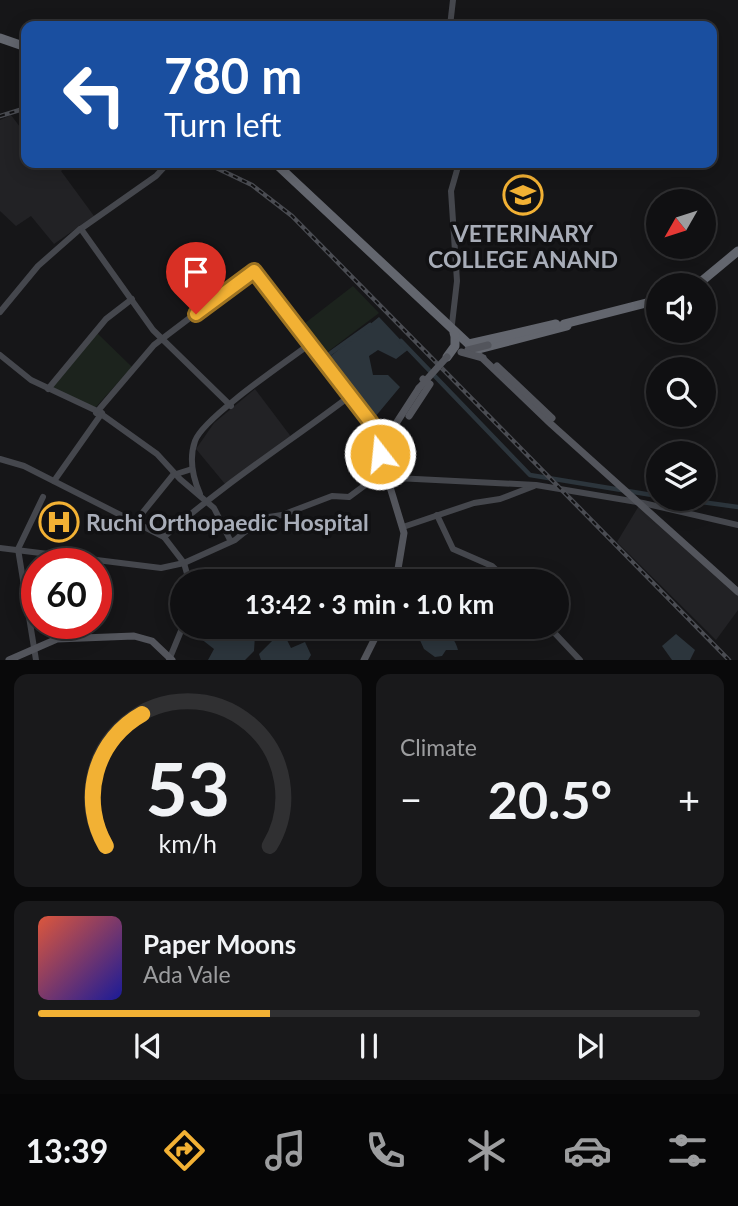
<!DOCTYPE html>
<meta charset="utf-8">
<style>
:root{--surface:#101012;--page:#19191b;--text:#f1f3f6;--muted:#9c9d9f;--line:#303032;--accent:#f2b134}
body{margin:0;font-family:Lato,sans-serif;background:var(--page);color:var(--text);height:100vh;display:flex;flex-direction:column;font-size:26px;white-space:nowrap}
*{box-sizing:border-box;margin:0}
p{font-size:23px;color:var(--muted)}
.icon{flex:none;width:38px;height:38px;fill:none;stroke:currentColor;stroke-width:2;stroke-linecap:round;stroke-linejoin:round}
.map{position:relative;height:660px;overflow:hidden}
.sheet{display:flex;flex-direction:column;gap:14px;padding:14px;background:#09090a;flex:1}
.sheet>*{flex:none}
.top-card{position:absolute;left:21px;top:21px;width:696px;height:147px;border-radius:14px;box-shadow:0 4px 18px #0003,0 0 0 2px var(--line);background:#1a4fa0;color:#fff;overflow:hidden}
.needle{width:46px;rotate:231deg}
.buttons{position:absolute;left:646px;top:189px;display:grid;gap:14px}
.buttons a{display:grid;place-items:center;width:70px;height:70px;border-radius:50%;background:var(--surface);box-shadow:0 4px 18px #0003,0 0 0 2px var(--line);font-size:35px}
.speed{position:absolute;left:21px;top:548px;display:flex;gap:14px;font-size:35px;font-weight:700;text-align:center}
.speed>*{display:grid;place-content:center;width:91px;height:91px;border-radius:50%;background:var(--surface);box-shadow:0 4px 18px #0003,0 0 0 2px var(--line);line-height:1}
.speed .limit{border:10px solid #d22;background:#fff;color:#111}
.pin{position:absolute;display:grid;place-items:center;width:60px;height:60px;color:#fff;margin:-72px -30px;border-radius:50% 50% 50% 0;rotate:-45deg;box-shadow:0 0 7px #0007}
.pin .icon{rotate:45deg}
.me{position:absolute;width:77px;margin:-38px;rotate:344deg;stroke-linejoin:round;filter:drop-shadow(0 0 5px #0008)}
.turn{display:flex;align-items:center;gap:24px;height:147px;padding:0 28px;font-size:32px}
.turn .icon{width:91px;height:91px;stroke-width:2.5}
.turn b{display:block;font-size:49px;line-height:60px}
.big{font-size:52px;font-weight:700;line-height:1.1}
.sheet .tile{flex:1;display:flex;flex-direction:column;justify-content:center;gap:10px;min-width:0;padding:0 24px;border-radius:14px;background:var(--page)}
.sheet .dial{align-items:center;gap:0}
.dial svg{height:182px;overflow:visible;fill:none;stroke:var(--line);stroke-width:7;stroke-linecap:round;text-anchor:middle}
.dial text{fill:var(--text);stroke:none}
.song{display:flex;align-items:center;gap:21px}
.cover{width:84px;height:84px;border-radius:10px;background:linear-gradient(135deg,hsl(10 70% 55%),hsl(240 70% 35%))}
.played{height:7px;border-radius:4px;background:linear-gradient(90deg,var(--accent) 35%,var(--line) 35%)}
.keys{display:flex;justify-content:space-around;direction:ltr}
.heat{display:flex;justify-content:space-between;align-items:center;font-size:38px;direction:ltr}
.sheet .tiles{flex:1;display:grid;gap:14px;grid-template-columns:1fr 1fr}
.tile:last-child{grid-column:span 2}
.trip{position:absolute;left:170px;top:569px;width:399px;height:70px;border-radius:35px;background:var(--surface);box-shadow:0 4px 18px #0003,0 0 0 2px var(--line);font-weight:700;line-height:70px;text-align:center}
.tab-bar{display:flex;height:112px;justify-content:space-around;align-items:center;background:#060607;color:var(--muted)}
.tab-bar .icon{width:49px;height:49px}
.tab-bar .active{color:var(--accent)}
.tab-bar b{font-size:32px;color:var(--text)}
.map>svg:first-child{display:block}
.built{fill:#222225}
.green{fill:#1c231d}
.water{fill:#2c353c}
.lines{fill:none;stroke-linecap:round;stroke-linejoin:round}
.river{stroke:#2c353c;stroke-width:4.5}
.secondary{stroke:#45474d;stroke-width:6}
.primary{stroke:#53555c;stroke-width:7}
.highway{stroke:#63666e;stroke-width:9}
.rail-casing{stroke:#4a4c52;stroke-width:4.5}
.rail{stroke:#111113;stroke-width:2;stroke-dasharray:5;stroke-linecap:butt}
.primary-bridge{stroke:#53555c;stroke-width:7}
.highway-bridge{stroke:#63666e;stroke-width:9}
.route-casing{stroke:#9d7322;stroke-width:18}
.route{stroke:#f2b134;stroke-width:12}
.labels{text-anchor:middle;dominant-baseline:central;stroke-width:7;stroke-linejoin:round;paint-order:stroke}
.poi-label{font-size:23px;font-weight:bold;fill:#a8adb8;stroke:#111113}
</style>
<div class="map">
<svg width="738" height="660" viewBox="0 0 738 660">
<rect width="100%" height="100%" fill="#161618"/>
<!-- built -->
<g class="built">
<polygon points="11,115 26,135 26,163 72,163 61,171 94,216 54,244 31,216 16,226 0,211 0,120"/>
<polygon points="255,389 292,438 225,484 196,449 214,423"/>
<polygon points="640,504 738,592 738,610 716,640 617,542"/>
</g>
<!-- green -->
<g class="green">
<polygon points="353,286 379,313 322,356 300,327"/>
<polygon points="97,333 132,367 94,409 50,390"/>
</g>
<!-- water -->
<g class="water">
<polygon points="379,317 409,349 396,359 378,350 369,356 373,375 388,375 400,387 375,417 327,359"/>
<polygon points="192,627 247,627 255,635 254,651 245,660 208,660 214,649 191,631"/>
<path d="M414,627C433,626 453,629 458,650H446L442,656L435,657L424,649Z"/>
<polygon points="676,634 695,650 690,660 672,660 662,646"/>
<polygon points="282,638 286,638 291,648 305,642 311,655 308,660 261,660 259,654 273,640"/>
</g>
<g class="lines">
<!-- river -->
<g class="river">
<polyline points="401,341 530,475 658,496"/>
<polyline points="325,357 370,325"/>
<polyline points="680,499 738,507"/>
</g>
<!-- secondary -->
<g class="secondary">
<polyline points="450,26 453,0"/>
<polyline points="82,228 156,176 168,163"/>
<polyline points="81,229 153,330 231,406"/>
<polyline points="0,312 38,266 80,229"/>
<polyline points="452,324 457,281 451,191 459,163"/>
<polyline points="0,355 31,380 97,411 157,454 180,479 214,508 230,540"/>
<polyline points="48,389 106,319 132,299"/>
<polyline points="96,413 154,345 253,270 386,444"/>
<polyline points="0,459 24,466 164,537 184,563 189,581"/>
<polyline points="54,481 102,413"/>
<path d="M200,494C193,478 189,458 195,441C203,418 287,361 310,344"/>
<polyline points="437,515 453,549 492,566 508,581"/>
<polyline points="135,522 173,475 192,469"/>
<polyline points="403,527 474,503 500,499 534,486"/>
<path d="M164,537C222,485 288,443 350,396"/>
<polyline points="0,548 161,568 184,563 235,540 262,518 282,515 332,496 349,497 376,477 536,485 643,503 738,525"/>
<polyline points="548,626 580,660"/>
<polyline points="36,660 18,549 43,497"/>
<polyline points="169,660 183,626"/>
</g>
<!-- primary -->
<g class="primary">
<polyline points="478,354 551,424 738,592"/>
<polyline points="497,366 552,418"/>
<polyline points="409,416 430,384 423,379"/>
<polyline points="396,581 404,533 380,454 384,442 419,388"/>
<polyline points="9,660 57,639 134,636 152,641 172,660"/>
<polyline points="364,660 381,626"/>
</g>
<!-- highway -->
<g class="highway">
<polyline points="0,38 26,47"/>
<polyline points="275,163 475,350 567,326"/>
<polyline points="697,285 738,251"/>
<polyline points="564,324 658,300"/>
<polyline points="469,344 556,324"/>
<polyline points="447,357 455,346 455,335"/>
</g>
<!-- rail casing -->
<g class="rail-casing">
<g id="rail">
<polyline points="0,116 26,108"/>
<polyline points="206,163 252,185 292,216 729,660"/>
</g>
</g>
<!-- rail -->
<use href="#rail" class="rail"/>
<!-- primary-bridge -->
<g class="primary-bridge">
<polyline points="468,350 488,345"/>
<polyline points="461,352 483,358"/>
<polyline points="419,388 447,357"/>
</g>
<!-- highway-bridge -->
<polyline class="highway-bridge" points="454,333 455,335"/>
</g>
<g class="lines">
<!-- route casing -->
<g class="route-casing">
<polyline id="route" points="196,314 254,271 375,428 384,442 380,454"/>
</g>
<!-- route -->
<use href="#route" class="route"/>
</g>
<!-- icons -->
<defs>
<g id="university-ring" transform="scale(2.0125)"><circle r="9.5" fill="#111113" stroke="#f2b134" stroke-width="1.5"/><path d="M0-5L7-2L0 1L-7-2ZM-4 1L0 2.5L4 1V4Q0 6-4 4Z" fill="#f2b134"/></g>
<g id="hospital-ring" transform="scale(2.0125)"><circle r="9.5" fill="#111113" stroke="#f2b134" stroke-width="1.5"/><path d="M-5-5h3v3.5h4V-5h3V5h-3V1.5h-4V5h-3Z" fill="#f2b134"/></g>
</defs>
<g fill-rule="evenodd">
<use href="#university-ring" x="523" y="195"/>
<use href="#hospital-ring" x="59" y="522"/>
</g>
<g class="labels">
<!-- poi labels -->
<g class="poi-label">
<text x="523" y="233">VETERINARY<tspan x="523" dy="26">COLLEGE ANAND</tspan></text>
<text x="86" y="522" text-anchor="start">Ruchi Orthopaedic Hospital</text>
</g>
</g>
</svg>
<div class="buttons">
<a><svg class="needle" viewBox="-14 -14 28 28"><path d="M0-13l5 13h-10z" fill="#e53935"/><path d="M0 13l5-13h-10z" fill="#9c9d9f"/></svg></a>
<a><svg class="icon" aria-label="sound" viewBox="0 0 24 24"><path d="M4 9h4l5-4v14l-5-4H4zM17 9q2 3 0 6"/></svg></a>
<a><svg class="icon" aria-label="search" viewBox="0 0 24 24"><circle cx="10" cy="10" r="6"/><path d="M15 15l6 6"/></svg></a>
<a><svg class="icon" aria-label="layers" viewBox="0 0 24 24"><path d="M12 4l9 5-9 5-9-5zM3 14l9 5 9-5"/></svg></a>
</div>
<div class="speed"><div class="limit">60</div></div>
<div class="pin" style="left:196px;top:314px;background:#d93025"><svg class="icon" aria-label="arrive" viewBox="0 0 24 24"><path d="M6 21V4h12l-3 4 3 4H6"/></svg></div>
<svg class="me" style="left:380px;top:454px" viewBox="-20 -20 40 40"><circle r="17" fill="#f2b134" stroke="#fff" stroke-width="3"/><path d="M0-11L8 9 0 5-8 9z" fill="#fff"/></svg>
<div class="trip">13:42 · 3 min · 1.0 km</div>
<div class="top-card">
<div class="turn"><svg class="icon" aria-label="left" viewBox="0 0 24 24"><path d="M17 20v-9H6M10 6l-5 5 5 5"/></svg><div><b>780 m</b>Turn left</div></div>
</div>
</div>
<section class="sheet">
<div class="tiles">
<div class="tile dial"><svg viewBox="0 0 100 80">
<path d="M14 69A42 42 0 1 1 86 69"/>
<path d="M14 69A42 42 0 0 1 30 11" stroke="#f2b134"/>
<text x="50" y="56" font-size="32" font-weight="700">53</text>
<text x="50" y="72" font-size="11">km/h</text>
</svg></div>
<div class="tile"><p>Climate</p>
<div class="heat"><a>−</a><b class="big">20.5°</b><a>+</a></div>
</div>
<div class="tile">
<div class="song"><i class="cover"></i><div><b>Paper Moons</b><p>Ada Vale</p></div></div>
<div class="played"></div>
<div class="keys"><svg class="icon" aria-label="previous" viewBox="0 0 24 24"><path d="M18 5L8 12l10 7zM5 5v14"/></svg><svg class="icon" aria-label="pause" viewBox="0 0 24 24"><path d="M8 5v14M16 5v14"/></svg><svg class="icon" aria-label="next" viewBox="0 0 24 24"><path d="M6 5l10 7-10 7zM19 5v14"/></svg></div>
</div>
</div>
</section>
<nav class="tab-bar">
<b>13:39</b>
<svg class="icon active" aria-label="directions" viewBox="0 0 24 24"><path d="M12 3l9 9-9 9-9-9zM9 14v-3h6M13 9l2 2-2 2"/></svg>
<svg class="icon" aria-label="music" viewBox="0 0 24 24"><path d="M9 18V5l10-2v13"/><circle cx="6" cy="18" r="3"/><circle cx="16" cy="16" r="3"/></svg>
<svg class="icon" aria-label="phone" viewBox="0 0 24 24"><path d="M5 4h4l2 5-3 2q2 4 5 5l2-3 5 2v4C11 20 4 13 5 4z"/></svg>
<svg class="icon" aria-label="climate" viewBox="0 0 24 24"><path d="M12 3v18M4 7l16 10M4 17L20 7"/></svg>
<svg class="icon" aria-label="car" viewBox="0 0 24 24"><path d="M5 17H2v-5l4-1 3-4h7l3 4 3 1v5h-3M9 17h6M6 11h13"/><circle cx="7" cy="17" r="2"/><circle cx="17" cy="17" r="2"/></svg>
<svg class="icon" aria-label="filters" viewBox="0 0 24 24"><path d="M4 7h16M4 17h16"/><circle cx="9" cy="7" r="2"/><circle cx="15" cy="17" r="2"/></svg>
</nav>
